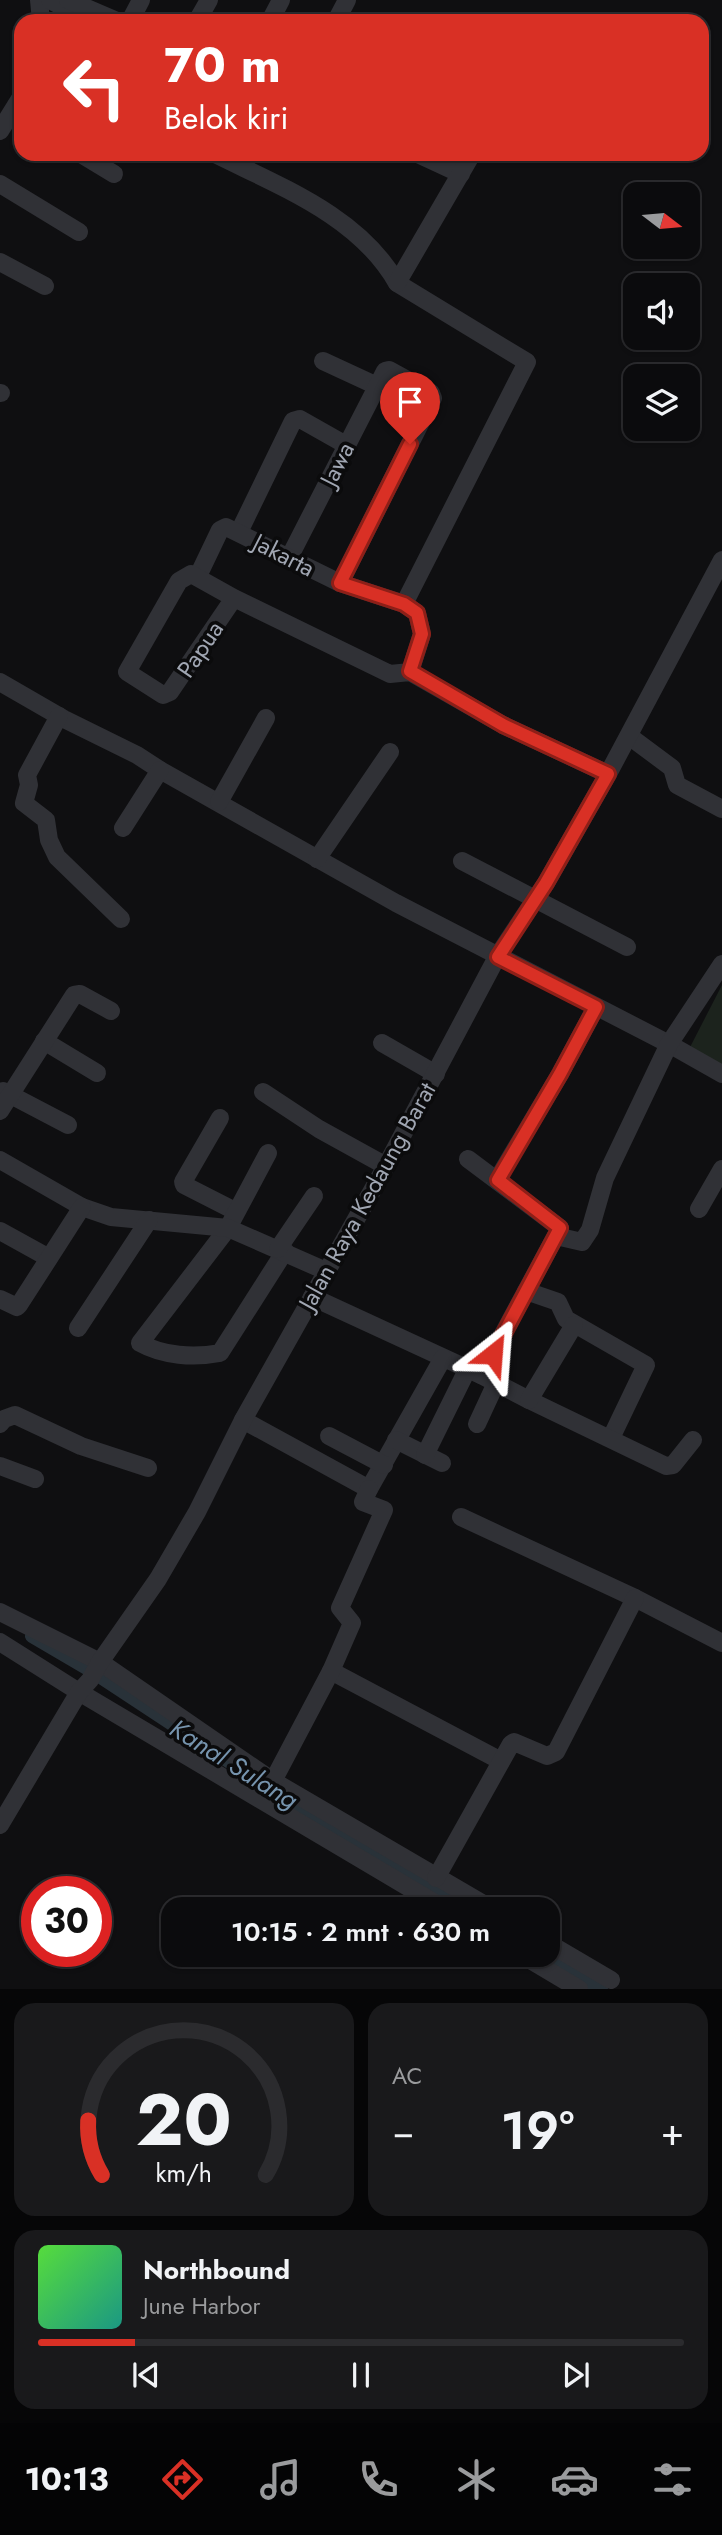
<!DOCTYPE html>
<html lang="id">
<meta charset="utf-8">
<style>
:root{--surface:#0b0b0d;--page:#19191b;--text:#f1f3f6;--muted:#9a9b9d;--line:#2b2b2e;--accent:#d93025}
body{margin:0;font-family:Jost,sans-serif;background:var(--page);color:var(--text);height:100vh;display:flex;flex-direction:column;font-size:26px;white-space:nowrap}
*{box-sizing:border-box;margin:0}
p{font-size:23px;color:var(--muted)}
.icon{flex:none;width:38px;height:38px;fill:none;stroke:currentColor;stroke-width:2;stroke-linecap:round;stroke-linejoin:round}
.map{position:relative;height:1989px;overflow:hidden}
.panel{display:flex;flex-direction:column;gap:14px;padding:14px;background:#060607;flex:1}
.panel>*{flex:none}
.top-card{position:absolute;left:14px;top:14px;width:695px;height:147px;border-radius:21px;box-shadow:0 2px 5px #0004,0 0 0 2px var(--line);background:#d93025;color:#fff;overflow:hidden}
.needle{width:46px;rotate:106deg}
.buttons{position:absolute;left:623px;top:182px;display:grid;gap:14px}
.buttons a{display:grid;place-items:center;width:77px;height:77px;border-radius:14px;background:var(--surface);box-shadow:0 2px 5px #0004,0 0 0 2px var(--line);font-size:35px}
.speed{position:absolute;left:21px;top:1876px;display:flex;gap:14px;font-size:35px;font-weight:700;text-align:center}
.speed>*{display:grid;place-content:center;width:91px;height:91px;border-radius:50%;background:var(--surface);box-shadow:0 2px 5px #0004,0 0 0 2px var(--line);line-height:1}
.speed .limit{border:10px solid #d22;background:#fff;color:#111}
.pin{position:absolute;display:grid;place-items:center;width:60px;height:60px;color:#fff;margin:-72px -30px;border-radius:50% 50% 50% 0;rotate:-45deg;box-shadow:0 0 7px #0007}
.pin .icon{rotate:45deg}
.me{position:absolute;width:77px;margin:-38px;rotate:28deg;stroke-linejoin:round;filter:drop-shadow(0 0 5px #0008)}
.turn{display:flex;align-items:center;gap:24px;height:147px;padding:0 35px;font-size:32px}
.turn .icon{width:91px;height:91px;stroke-width:2.5}
.turn b{display:block;font-size:49px;line-height:60px}
.big{font-size:52px;font-weight:600;line-height:1.1}
.panel .card{flex:1;display:flex;flex-direction:column;justify-content:center;gap:10px;min-width:0;padding:0 24px;border-radius:21px;background:var(--page)}
.panel .dial{align-items:center;gap:0}
.dial svg{height:182px;overflow:visible;fill:none;stroke:var(--line);stroke-width:7;stroke-linecap:round;text-anchor:middle}
.dial text{fill:var(--text);stroke:none}
.song{display:flex;align-items:center;gap:21px}
.cover{width:84px;height:84px;border-radius:10px;background:linear-gradient(135deg,hsl(110 70% 55%),hsl(170 70% 35%))}
.played{height:7px;border-radius:4px;background:linear-gradient(90deg,var(--accent) 15%,var(--line) 15%)}
.keys{display:flex;justify-content:space-around;direction:ltr}
.heat{display:flex;justify-content:space-between;align-items:center;font-size:38px;direction:ltr}
.panel .tiles{flex:1;display:grid;gap:14px;grid-template-columns:1fr 1fr}
.card:last-child{grid-column:span 2}
.trip{position:absolute;left:161px;top:1897px;width:399px;height:70px;border-radius:21px;background:var(--surface);box-shadow:0 2px 5px #0004,0 0 0 2px var(--line);font-weight:600;line-height:70px;text-align:center}
.tabs{display:flex;height:112px;justify-content:space-around;align-items:center;background:#040405;color:var(--muted)}
.tabs .icon{width:49px;height:49px}
.tabs .on{color:var(--accent)}
.tabs b{font-size:32px;color:var(--text)}
.map>svg:first-child{display:block}
.green{fill:#1c231d}
.lines{fill:none;stroke-linecap:round;stroke-linejoin:round}
.canal{stroke:#293239;stroke-width:14}
.minor{stroke:#303136;stroke-width:18}
.route-casing{stroke:#8d1f18;stroke-width:18}
.route{stroke:#d93025;stroke-width:12}
.labels{text-anchor:middle;dominant-baseline:central;stroke-width:7;stroke-linejoin:round;paint-order:stroke}
.street-label{font-size:24px;fill:#a0a6b2;stroke:#0b0b0c}
.water-label{font-size:26px;font-style:italic;fill:#7694ae;stroke:#0b0b0c}
</style>
<div class="map">
<svg width="722" height="1989" viewBox="0 0 722 1989">
<rect width="100%" height="100%" fill="#0f0f11"/>
<!-- green -->
<polygon class="green" points="722,985 722,1071 687,1053"/>
<g class="lines">
<!-- canal -->
<g class="canal">
<polyline points="32,1636 90,1670 251,1776"/>
<polyline points="268,1787 468,1909"/>
<polyline points="544,1955 601,1989"/>
</g>
<!-- minor -->
<g class="minor">
<polyline points="39,0 41,21"/>
<polyline points="50,0 76,14"/>
<polyline points="68,0 117,21"/>
<polyline points="130,21 141,0"/>
<polyline points="197,21 209,0"/>
<polyline points="270,21 281,0"/>
<polyline points="336,21 347,0"/>
<polyline points="0,131 21,97"/>
<polyline points="81,154 114,174"/>
<path d="M215,154C281,187 359,216 397,283L527,362L404,604"/>
<polyline points="418,154 461,174"/>
<polyline points="0,184 79,232"/>
<polyline points="0,262 45,286"/>
<polyline points="397,283 472,154"/>
<polyline points="323,361 377,386"/>
<polyline points="0,393 1,393"/>
<polyline points="239,532 293,421 300,419 346,445"/>
<polyline points="289,558 385,371 389,370 431,393 433,398 340,583"/>
<polyline points="198,576 220,530 226,527 340,583 404,604 417,613 422,634 410,672"/>
<polyline points="234,598 170,692 163,695 127,672 179,581 191,574 234,598 390,674 410,672 503,725 608,774"/>
<polyline points="0,682 64,719 137,755 160,770 396,903 669,1044 722,1074"/>
<polyline points="59,716 27,775 29,785 24,803 46,820 49,840 57,857 121,919"/>
<polyline points="629,736 672,768 677,785 722,809"/>
<polyline points="219,802 266,718"/>
<polyline points="123,828 160,770"/>
<polyline points="317,859 390,752"/>
<polyline points="462,861 627,947"/>
<polyline points="44,1041 97,1073"/>
<polyline points="382,1043 436,1074"/>
<polyline points="3,1091 68,1125"/>
<polyline points="263,1092 319,1129 386,1166"/>
<polyline points="0,1111 74,995 80,994 111,1011"/>
<polyline points="220,1118 183,1182 184,1185 235,1211"/>
<path d="M268,1153L228,1228L140,1343C163,1356 194,1358 220,1353L285,1251"/>
<polyline points="468,1159 560,1228 481,1375"/>
<polyline points="0,1160 82,1207 111,1217 228,1228 326,1271"/>
<polyline points="497,1180 560,1074 596,1007"/>
<polyline points="699,1209 722,1169"/>
<polyline points="0,1231 49,1258"/>
<polyline points="556,1236 582,1242 590,1230 605,1178 669,1044 722,964"/>
<polyline points="278,1249 314,1196"/>
<polyline points="526,1291 558,1302 566,1319 646,1365 611,1438"/>
<polyline points="312,1297 481,1375 529,1400 666,1466 673,1465 693,1440"/>
<polyline points="0,1299 17,1307 19,1305 82,1207"/>
<polyline points="78,1328 149,1220"/>
<polyline points="529,1400 574,1325"/>
<polyline points="243,1420 369,1489 443,1358"/>
<polyline points="0,1424 4,1419 15,1415 81,1446 148,1468"/>
<polyline points="477,1424 496,1383"/>
<polyline points="329,1436 384,1465"/>
<polyline points="396,1440 442,1463"/>
<polyline points="425,1455 468,1368"/>
<polyline points="0,1466 35,1479"/>
<polyline points="461,1517 635,1598 722,1643"/>
<polyline points="0,1612 100,1662 273,1781 492,1909"/>
<polyline points="0,1642 79,1692 445,1909"/>
<polyline points="331,1671 501,1761"/>
<polyline points="273,1781 331,1671 352,1623 340,1608 384,1510 363,1502 369,1489"/>
<polyline points="0,1825 79,1692 90,1680 100,1662 158,1579 197,1512 243,1420 386,1166 497,957 546,883 608,774 722,560"/>
<polyline points="436,1878 511,1744 514,1742 547,1756 556,1752 635,1598"/>
<polyline points="548,1943 611,1980"/>
<polyline points="522,1955 579,1989"/>
</g>
</g>
<g class="lines">
<!-- route casing -->
<g class="route-casing">
<polyline id="route" points="410,444 340,583 404,604 417,613 422,634 410,671 503,725 608,774 546,883 498,957 596,1007 560,1074 498,1180 560,1228 493,1354"/>
</g>
<!-- route -->
<use href="#route" class="route"/>
</g>
<g class="labels">
<!-- street labels -->
<g class="street-label">
<text transform="translate(337 464) rotate(-63)">Jawa</text>
<text transform="translate(284 555) rotate(27)">Jakarta</text>
<text transform="translate(200 649) rotate(-56)">Papua</text>
<text transform="translate(367 1196) rotate(-61)">Jalan Raya Kedaung Barat</text>
</g>
<!-- water labels -->
<g class="water-label">
<text transform="translate(234 1764) rotate(32)">Kanal Sulang</text>
</g>
</g>
</svg>
<div class="buttons">
<a><svg class="needle" viewBox="-14 -14 28 28"><path d="M0-13l5 13h-10z" fill="#e53935"/><path d="M0 13l5-13h-10z" fill="#9a9b9d"/></svg></a>
<a><svg class="icon" aria-label="sound" viewBox="0 0 24 24"><path d="M4 9h4l5-4v14l-5-4H4zM17 9q2 3 0 6"/></svg></a>
<a><svg class="icon" aria-label="layers" viewBox="0 0 24 24"><path d="M12 4l9 5-9 5-9-5zM3 14l9 5 9-5"/></svg></a>
</div>
<div class="speed"><div class="limit">30</div></div>
<div class="pin" style="left:410px;top:444px;background:#d93025"><svg class="icon" aria-label="arrive" viewBox="0 0 24 24"><path d="M6 21V4h12l-3 4 3 4H6"/></svg></div>
<svg class="me" style="left:493px;top:1354px" viewBox="-20 -20 40 40"><path d="M0-17L14 15 0 8-14 15z" fill="#d93025" stroke="#fff" stroke-width="4"/></svg>
<div class="trip">10:15 · 2 mnt · 630 m</div>
<div class="top-card">
<div class="turn"><svg class="icon" aria-label="left" viewBox="0 0 24 24"><path d="M17 20v-9H6M10 6l-5 5 5 5"/></svg><div><b>70 m</b>Belok kiri</div></div>
</div>
</div>
<section class="panel">
<div class="tiles">
<div class="card dial"><svg viewBox="0 0 100 80">
<path d="M14 69A42 42 0 1 1 86 69"/>
<path d="M14 69A42 42 0 0 1 8 45" stroke="#d93025"/>
<text x="50" y="56" font-size="32" font-weight="700">20</text>
<text x="50" y="72" font-size="11">km/h</text>
</svg></div>
<div class="card"><p>AC</p>
<div class="heat"><a>−</a><b class="big">19°</b><a>+</a></div>
</div>
<div class="card">
<div class="song"><i class="cover"></i><div><b>Northbound</b><p>June Harbor</p></div></div>
<div class="played"></div>
<div class="keys"><svg class="icon" aria-label="previous" viewBox="0 0 24 24"><path d="M18 5L8 12l10 7zM5 5v14"/></svg><svg class="icon" aria-label="pause" viewBox="0 0 24 24"><path d="M8 5v14M16 5v14"/></svg><svg class="icon" aria-label="next" viewBox="0 0 24 24"><path d="M6 5l10 7-10 7zM19 5v14"/></svg></div>
</div>
</div>
</section>
<nav class="tabs">
<b>10:13</b>
<svg class="icon on" aria-label="directions" viewBox="0 0 24 24"><path d="M12 3l9 9-9 9-9-9zM9 14v-3h6M13 9l2 2-2 2"/></svg>
<svg class="icon" aria-label="music" viewBox="0 0 24 24"><path d="M9 18V5l10-2v13"/><circle cx="6" cy="18" r="3"/><circle cx="16" cy="16" r="3"/></svg>
<svg class="icon" aria-label="phone" viewBox="0 0 24 24"><path d="M5 4h4l2 5-3 2q2 4 5 5l2-3 5 2v4C11 20 4 13 5 4z"/></svg>
<svg class="icon" aria-label="climate" viewBox="0 0 24 24"><path d="M12 3v18M4 7l16 10M4 17L20 7"/></svg>
<svg class="icon" aria-label="car" viewBox="0 0 24 24"><path d="M5 17H2v-5l4-1 3-4h7l3 4 3 1v5h-3M9 17h6M6 11h13"/><circle cx="7" cy="17" r="2"/><circle cx="17" cy="17" r="2"/></svg>
<svg class="icon" aria-label="filters" viewBox="0 0 24 24"><path d="M4 7h16M4 17h16"/><circle cx="9" cy="7" r="2"/><circle cx="15" cy="17" r="2"/></svg>
</nav>
